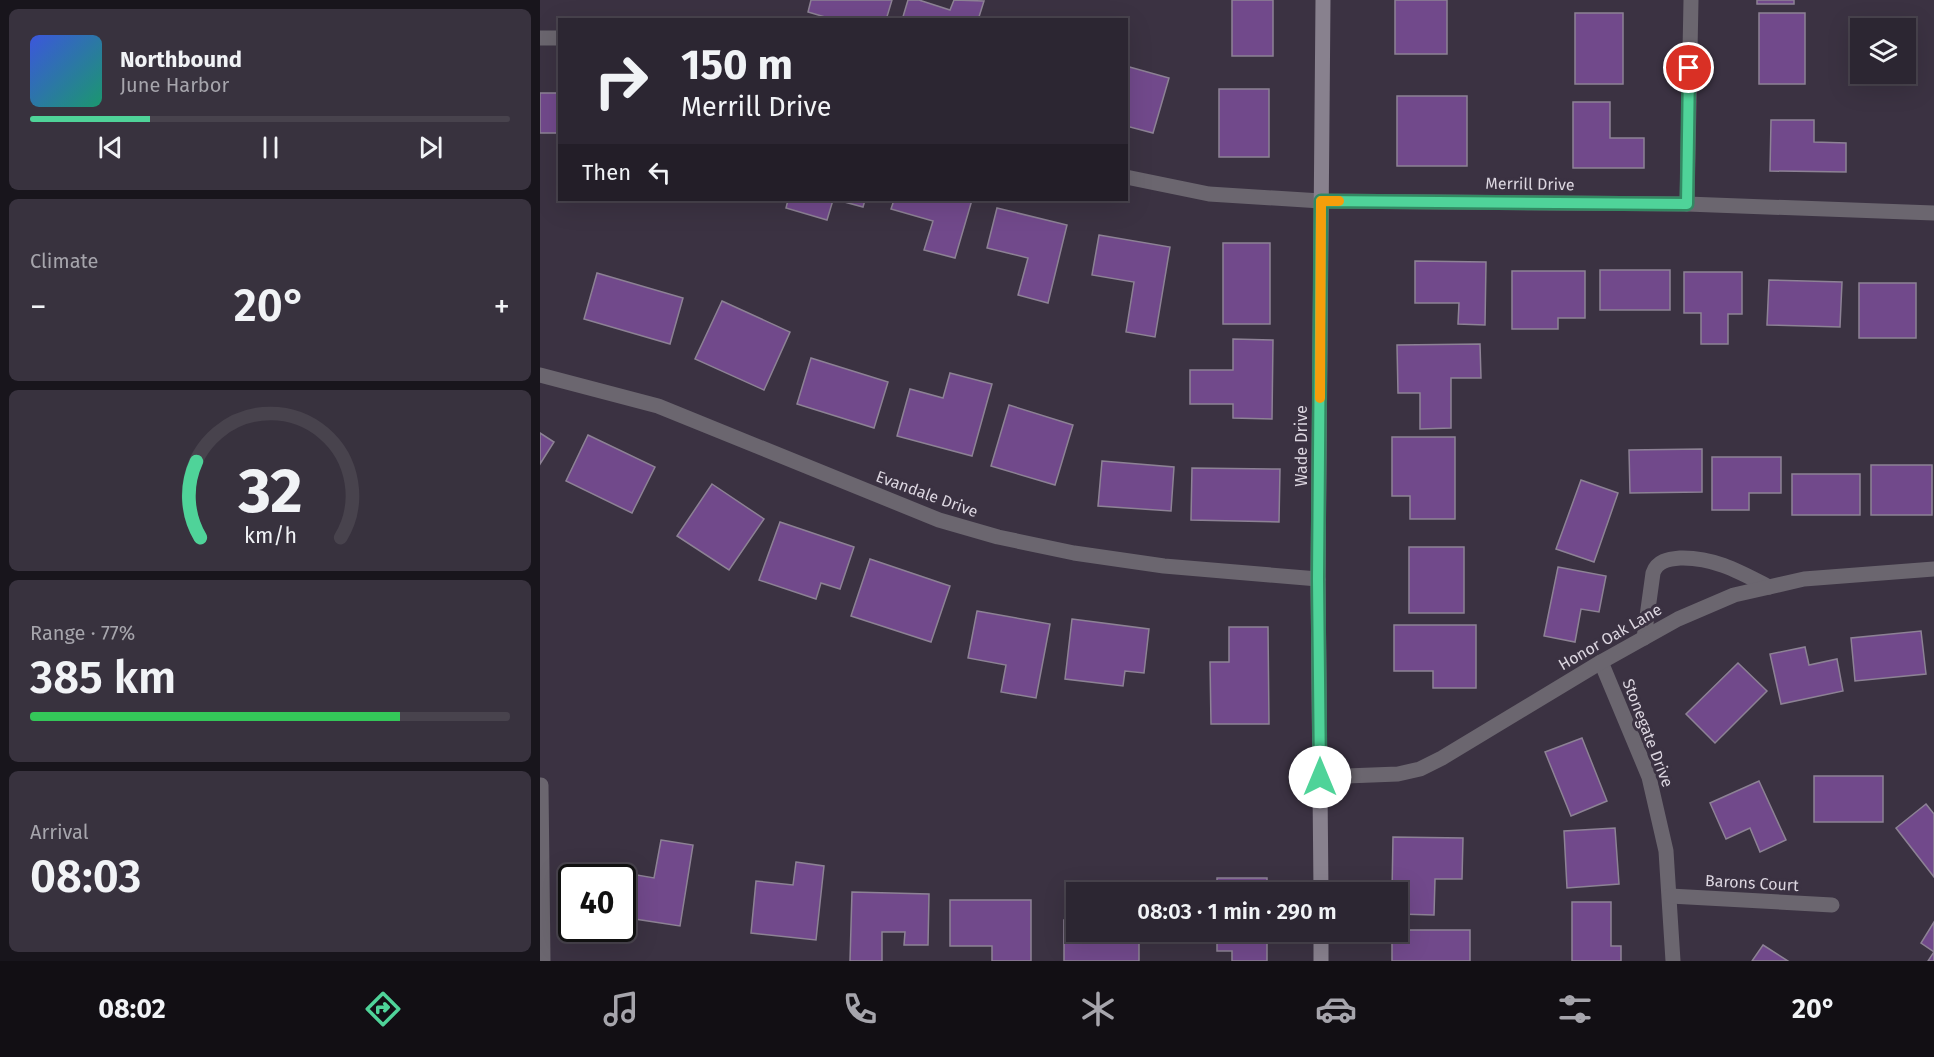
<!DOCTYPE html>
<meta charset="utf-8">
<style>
:root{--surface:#2c2632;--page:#38323e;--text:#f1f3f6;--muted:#a6a5ac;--line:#48434d;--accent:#4fd399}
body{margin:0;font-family:"Fira Sans",sans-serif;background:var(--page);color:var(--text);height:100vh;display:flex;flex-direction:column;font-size:22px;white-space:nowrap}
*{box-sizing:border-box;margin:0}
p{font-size:20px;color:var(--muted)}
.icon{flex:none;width:33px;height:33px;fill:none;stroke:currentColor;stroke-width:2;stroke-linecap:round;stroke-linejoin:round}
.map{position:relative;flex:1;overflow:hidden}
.sheet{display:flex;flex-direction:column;gap:9px;padding:9px;background:#18151c;width:540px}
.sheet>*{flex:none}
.banner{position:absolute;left:18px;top:18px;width:570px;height:183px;border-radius:0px;box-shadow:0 6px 24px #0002,0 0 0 2px var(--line);background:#2c2632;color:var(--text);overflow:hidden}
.tools{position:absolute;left:1310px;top:18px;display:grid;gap:12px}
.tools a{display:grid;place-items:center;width:66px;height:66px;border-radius:0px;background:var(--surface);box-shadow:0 6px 24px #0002,0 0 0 2px var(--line);font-size:30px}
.speed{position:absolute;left:18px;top:864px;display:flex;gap:12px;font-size:30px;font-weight:700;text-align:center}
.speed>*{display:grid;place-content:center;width:78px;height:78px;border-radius:50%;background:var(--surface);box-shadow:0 6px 24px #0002,0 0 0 2px var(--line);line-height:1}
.speed .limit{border:3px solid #111;border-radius:9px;background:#fff;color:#111}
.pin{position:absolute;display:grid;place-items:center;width:51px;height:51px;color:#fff;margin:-26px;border:3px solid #fff;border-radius:50%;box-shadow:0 2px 6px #0007}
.me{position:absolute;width:66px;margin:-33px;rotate:0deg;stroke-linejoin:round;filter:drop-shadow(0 0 4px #0008)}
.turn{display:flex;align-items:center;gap:21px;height:126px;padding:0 24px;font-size:27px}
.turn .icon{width:78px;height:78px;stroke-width:2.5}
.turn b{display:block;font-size:42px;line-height:51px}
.then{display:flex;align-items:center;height:57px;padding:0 24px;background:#0003;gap:12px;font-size:22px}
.big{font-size:45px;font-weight:600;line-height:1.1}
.sheet .tile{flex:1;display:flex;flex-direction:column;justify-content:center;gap:9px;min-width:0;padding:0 21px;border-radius:9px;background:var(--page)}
.sheet .dial{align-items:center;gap:0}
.dial svg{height:156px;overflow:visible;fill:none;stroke:var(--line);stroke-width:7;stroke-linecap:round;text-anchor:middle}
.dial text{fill:var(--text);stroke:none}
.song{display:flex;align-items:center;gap:18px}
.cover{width:72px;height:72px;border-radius:9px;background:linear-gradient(135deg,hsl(230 70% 55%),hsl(160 70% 35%))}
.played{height:6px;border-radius:3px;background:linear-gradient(90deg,var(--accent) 25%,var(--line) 25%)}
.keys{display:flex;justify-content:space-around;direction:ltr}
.heat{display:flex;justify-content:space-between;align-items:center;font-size:33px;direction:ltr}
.charge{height:9px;border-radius:4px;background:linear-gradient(90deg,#34c759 77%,var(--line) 0)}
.trip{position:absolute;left:526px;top:882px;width:342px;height:60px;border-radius:0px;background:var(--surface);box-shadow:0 6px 24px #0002,0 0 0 2px var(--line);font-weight:600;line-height:60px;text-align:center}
.dock{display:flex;height:96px;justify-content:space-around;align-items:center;background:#120f14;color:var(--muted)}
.dock .icon{width:42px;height:42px}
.dock .on{color:var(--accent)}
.dock b{font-size:27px;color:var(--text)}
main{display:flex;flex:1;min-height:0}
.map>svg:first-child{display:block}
.building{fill:#71498b;stroke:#8d8295;stroke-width:1.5}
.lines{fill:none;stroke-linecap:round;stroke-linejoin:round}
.lane{stroke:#6b666f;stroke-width:15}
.street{stroke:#6b666f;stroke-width:15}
.secondary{stroke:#88818e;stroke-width:15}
.route-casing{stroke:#338963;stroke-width:15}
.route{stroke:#4fd399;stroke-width:10}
.slow{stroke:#f59e0b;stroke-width:10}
.labels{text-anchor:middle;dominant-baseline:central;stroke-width:6;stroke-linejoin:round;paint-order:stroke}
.street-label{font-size:16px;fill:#dcd6e0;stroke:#3b3242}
</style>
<main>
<section class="sheet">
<div class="tile">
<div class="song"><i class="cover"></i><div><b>Northbound</b><p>June Harbor</p></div></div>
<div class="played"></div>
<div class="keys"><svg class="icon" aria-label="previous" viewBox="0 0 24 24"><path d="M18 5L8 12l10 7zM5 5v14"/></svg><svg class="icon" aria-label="pause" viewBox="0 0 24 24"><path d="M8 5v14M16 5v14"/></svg><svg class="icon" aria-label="next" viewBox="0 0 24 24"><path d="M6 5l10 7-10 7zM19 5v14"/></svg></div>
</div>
<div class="tile"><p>Climate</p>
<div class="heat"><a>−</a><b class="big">20°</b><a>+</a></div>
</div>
<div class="tile dial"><svg viewBox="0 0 100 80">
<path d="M14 69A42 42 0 1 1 86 69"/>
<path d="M14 69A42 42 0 0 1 12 30" stroke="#4fd399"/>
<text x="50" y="56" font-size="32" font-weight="700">32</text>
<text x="50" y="72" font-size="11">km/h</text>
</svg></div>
<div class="tile"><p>Range · 77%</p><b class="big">385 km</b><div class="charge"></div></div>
<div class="tile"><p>Arrival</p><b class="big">08:03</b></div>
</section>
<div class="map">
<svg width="1394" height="961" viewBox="0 0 1394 961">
<rect width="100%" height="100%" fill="#3b3242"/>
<!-- building -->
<g class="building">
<polygon points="271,0 352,0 346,20 295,20 268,12"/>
<polygon points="368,0 379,0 410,10 414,0 444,1 438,20 362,20"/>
<rect x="692" y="0" width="41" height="56"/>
<rect x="855" y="0" width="52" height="54"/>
<rect x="1217" y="0" width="37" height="4"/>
<rect x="1035" y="13" width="48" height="71"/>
<rect x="1219" y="13" width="46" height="71"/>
<polygon points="586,66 629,78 613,133 586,126"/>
<rect x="679" y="89" width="50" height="68"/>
<rect x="0" y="93" width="20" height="40"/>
<rect x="857" y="96" width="70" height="70"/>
<polygon points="1033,102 1070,102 1070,138 1104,138 1104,168 1033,168"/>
<polygon points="1231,120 1274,120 1274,142 1306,143 1306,172 1230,171"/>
<polygon points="248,200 293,200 287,220 246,208"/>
<polygon points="297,200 325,200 323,207"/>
<polygon points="354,200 432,200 415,258 384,250 393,221 351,209"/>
<polygon points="457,208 527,225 508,303 478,295 488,258 447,248"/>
<polygon points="559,235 630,247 615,337 586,332 594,282 552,275"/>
<rect x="683" y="243" width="47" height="81"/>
<polygon points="875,261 946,262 945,325 918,324 919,303 875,303"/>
<rect x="1060" y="270" width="70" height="40"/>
<polygon points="972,271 1045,271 1045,318 1018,318 1018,329 972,329"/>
<polygon points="1144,272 1202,272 1202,314 1188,314 1188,344 1161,344 1161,313 1144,313"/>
<polygon points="57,273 143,298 130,344 44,319"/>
<polygon points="1229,280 1302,282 1300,327 1227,325"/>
<rect x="1319" y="283" width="57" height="55"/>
<polygon points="182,301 250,332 224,390 155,359"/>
<polygon points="693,339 733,340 732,419 693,418 693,404 650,404 650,370 693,370"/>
<polygon points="940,344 941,378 911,378 911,428 880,429 880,393 858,393 857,345"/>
<polygon points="271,358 348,382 334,428 257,404"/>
<polygon points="410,373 452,384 432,456 357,436 370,389 403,398"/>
<polygon points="469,405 533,425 515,485 451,466"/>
<polygon points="0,433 14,442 0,464"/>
<polygon points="48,435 115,467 92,513 26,481"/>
<polygon points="852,437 915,437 915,519 870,519 870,496 852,496"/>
<polygon points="1162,449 1162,492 1090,493 1089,450"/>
<polygon points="1172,457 1241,457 1241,493 1209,493 1209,510 1172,510"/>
<polygon points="562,461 634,467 631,511 558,506"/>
<rect x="1331" y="465" width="61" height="50"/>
<polygon points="652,468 740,469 739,522 651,520"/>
<rect x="1252" y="474" width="68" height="41"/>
<polygon points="1041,480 1078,493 1054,562 1016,549"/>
<polygon points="172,484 224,519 189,570 137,536"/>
<polygon points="240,522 314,547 300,589 281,583 276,599 219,580"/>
<rect x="869" y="547" width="55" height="66"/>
<polygon points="330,559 410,586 391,642 311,616"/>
<polygon points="1018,567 1066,576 1059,612 1041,609 1035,642 1004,636"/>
<polygon points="437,611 510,624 496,698 461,692 466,665 428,658"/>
<polygon points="532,619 609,629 604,673 585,671 583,686 525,679"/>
<polygon points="854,625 936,625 936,688 893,688 893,671 854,671"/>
<polygon points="689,627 728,627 729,724 671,724 670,662 689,662"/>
<polygon points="1381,631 1386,674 1315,681 1311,638"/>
<polygon points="1265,647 1269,665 1297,659 1303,691 1241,704 1230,654"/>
<polygon points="1198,663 1227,691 1175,743 1146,714"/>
<polygon points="1042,738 1067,801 1031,816 1005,752"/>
<rect x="1274" y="776" width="69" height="46"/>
<polygon points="1219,781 1246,840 1220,852 1210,828 1186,839 1170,803"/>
<polygon points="1386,804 1394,814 1394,877 1356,828"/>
<polygon points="1075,828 1079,884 1027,888 1024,831"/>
<polygon points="853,837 923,838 922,879 895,879 894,915 858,914 858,892 852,892"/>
<polygon points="121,840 153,845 140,926 82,917 82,878 73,878 74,871 114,878"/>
<polygon points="256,862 284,866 276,940 211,933 216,881 253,885"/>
<rect x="677" y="878" width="50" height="14"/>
<polygon points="312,892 389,894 388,945 364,945 365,932 342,932 342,961 310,961"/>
<polygon points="410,900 491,900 491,961 452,961 452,946 410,946"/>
<polygon points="1032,902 1071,902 1071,946 1081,946 1081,961 1032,961"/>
<polygon points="524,920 537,920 537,932 599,932 599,961 524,961"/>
<polygon points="1394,922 1394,961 1388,961 1394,952 1381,943"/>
<polygon points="858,930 930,930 930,961 852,961 852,932"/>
<polygon points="677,932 727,932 727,961 692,961 692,951 677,951"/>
<polygon points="1223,945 1248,961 1212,961"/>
</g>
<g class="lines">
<!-- lane -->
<path class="lane" d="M1104,638L1113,573C1117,561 1128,559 1140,558C1174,557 1200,572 1229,587"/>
<!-- street -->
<g class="street">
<polyline points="0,38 20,38"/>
<polyline points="586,177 669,194 781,201 1147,204 1394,213"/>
<polyline points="1147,204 1151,0"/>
<polyline points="0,375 118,406 399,520 458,537 534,553 624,566 778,579"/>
<polyline points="1061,662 1109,777 1126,851 1133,961"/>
<polyline points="780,777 858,774 880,769 902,758 1061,662 1138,619 1194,595 1264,579 1394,569"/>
<polyline points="1,785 3,961"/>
<polyline points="1130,896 1292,905"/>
</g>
<!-- secondary -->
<g class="secondary">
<polyline points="781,892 778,579 783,0"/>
<polyline points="781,932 781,961"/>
</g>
</g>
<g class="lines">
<!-- route casing -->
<g class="route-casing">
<polyline id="route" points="780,777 778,579 781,201 1147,204 1149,68"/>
</g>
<!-- route -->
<use href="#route" class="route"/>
<!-- slow -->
<polyline class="slow" points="780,398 781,201 799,201"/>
</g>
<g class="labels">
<!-- street labels -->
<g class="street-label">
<text transform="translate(990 184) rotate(1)">Merrill Drive</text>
<text transform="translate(761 446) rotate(-90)">Wade Drive</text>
<text transform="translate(387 494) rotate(20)">Evandale Drive</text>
<text transform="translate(1070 637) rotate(-30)">Honor Oak Lane</text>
<text transform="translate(1108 733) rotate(69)">Stonegate Drive</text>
<text transform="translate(1212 883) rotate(3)">Barons Court</text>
</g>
</g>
</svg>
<div class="tools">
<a><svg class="icon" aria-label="layers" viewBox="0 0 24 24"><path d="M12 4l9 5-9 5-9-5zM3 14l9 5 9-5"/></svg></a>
</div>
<div class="speed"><div class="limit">40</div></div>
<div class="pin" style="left:1149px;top:68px;background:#d93025"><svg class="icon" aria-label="arrive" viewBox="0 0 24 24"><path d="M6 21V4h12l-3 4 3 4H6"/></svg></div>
<svg class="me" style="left:780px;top:777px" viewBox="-20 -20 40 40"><circle r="19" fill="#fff"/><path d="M0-13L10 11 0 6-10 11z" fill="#4fd399"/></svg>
<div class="trip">08:03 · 1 min · 290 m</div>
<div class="banner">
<div class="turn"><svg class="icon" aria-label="right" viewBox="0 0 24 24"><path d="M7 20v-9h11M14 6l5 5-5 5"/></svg><div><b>150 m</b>Merrill Drive</div></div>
<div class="then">Then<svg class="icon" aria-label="left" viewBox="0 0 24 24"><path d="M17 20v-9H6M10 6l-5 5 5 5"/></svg></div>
</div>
</div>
</main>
<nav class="dock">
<b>08:02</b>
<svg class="icon on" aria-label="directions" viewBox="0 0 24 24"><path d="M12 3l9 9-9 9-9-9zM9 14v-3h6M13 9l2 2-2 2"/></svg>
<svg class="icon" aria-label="music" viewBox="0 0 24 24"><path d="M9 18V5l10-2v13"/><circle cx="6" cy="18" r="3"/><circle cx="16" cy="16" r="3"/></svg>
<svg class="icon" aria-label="phone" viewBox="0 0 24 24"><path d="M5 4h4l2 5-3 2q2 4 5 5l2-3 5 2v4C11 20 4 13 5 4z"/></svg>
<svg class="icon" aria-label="climate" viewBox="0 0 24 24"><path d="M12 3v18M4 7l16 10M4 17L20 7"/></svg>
<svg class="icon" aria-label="car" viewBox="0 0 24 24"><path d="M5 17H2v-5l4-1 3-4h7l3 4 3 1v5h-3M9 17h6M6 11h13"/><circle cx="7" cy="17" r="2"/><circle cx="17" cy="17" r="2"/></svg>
<svg class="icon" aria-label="filters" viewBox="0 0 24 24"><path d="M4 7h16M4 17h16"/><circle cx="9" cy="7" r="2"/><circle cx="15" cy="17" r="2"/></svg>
<b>20°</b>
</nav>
